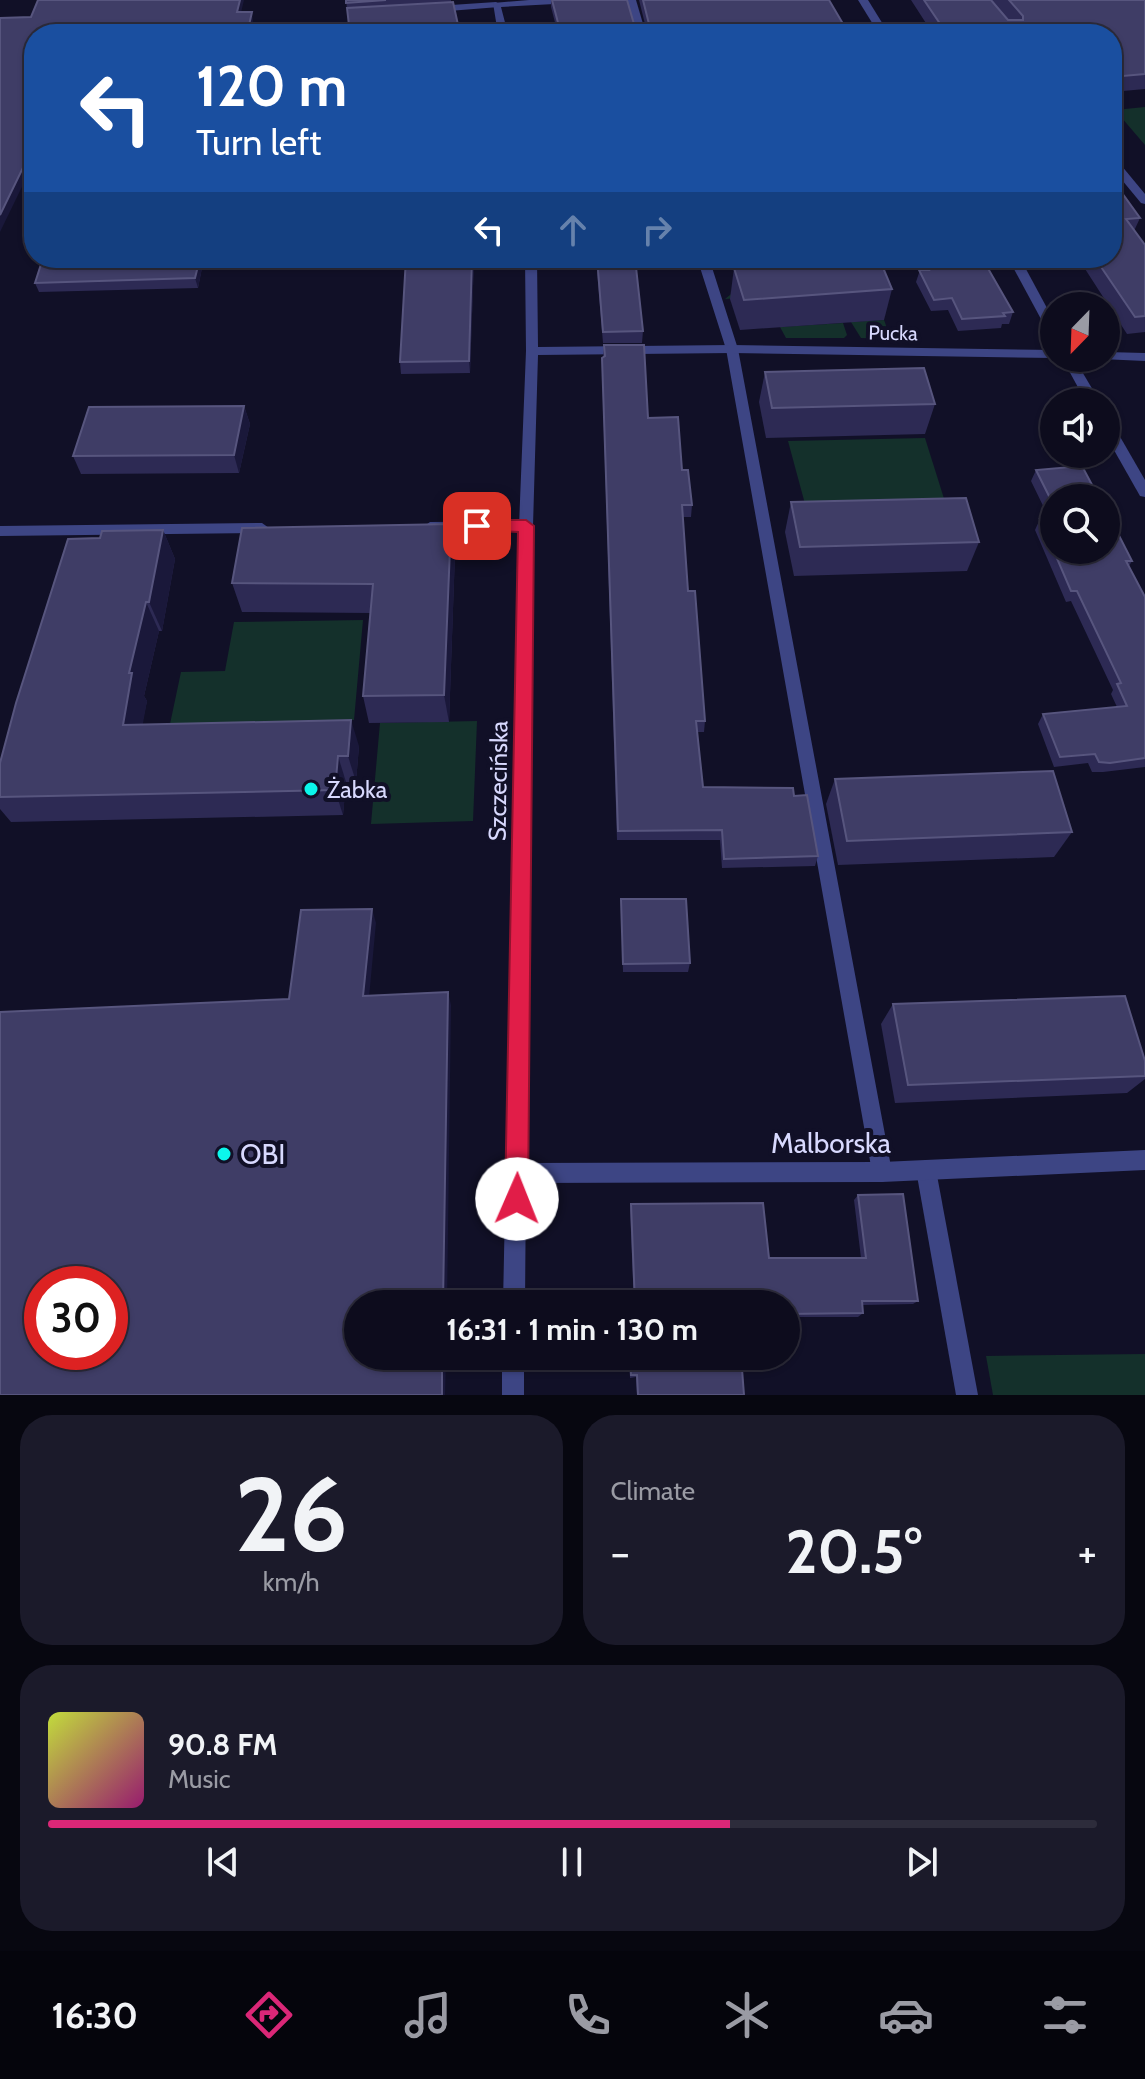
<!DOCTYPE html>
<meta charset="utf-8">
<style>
:root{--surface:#0d0c1d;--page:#1b1a2a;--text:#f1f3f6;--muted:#9a9ba4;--line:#2d2c3b;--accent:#db2777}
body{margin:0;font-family:Cabin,sans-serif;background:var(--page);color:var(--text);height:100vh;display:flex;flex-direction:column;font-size:30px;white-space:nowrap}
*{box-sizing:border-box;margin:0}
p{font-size:26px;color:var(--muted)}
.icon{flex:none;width:44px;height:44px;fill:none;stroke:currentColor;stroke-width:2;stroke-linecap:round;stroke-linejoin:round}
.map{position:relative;height:1395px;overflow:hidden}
.drawer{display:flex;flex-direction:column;gap:20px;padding:20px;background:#070710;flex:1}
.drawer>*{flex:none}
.guide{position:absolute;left:24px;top:24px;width:1098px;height:244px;border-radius:32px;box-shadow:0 2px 6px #0004,0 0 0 2px var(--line);background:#1a4fa0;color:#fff;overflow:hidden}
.needle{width:52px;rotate:203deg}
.controls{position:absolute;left:1040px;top:292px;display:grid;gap:16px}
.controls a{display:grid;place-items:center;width:80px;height:80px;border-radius:50%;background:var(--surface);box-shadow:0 2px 6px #0004,0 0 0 2px var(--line);font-size:40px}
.speed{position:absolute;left:24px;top:1266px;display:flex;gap:16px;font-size:40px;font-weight:700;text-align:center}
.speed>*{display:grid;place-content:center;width:104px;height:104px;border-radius:50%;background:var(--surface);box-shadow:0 2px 6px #0004,0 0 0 2px var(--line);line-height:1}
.speed .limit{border:12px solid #d22;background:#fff;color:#111}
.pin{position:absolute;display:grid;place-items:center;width:68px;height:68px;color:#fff;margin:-34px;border-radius:16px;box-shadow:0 4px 12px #0006}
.me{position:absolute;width:88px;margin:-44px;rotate:1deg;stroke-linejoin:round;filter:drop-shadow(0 0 6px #0008)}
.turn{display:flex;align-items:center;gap:28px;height:168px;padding:0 40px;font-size:36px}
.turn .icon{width:104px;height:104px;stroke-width:2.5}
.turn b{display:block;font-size:56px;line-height:68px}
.lanes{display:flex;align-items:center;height:76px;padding:0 40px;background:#0003;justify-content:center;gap:40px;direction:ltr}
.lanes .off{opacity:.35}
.big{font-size:60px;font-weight:700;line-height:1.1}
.drawer .card{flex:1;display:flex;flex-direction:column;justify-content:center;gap:12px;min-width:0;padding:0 28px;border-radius:32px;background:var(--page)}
.drawer .dial{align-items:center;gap:0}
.dial b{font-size:104px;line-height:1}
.song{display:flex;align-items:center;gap:24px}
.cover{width:96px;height:96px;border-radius:12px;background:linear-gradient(135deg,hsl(70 70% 55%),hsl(320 70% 35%))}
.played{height:8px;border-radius:4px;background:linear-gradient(90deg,var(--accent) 65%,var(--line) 65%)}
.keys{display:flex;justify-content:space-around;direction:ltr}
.heat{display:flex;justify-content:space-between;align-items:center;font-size:44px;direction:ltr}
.drawer .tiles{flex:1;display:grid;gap:20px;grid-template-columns:1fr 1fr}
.card:last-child{grid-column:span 2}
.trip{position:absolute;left:344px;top:1290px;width:456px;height:80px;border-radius:40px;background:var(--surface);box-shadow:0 2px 6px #0004,0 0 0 2px var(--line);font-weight:700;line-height:80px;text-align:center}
.menu{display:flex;height:128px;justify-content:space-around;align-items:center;background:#05050c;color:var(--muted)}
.menu .icon{width:56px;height:56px}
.menu .active{color:var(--accent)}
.menu b{font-size:36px;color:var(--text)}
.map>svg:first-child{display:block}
.green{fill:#14302b}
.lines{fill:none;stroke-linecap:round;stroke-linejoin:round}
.service{fill:#3d4584;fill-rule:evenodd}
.minor{fill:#3d4584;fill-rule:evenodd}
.wall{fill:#2d2a54}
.shaded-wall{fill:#1a183a}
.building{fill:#3f3d66;stroke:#57557e;stroke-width:2;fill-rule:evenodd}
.route{fill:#e11d48;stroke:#92132f;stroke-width:2}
.poi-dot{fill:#0bf6eb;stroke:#111027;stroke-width:3}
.labels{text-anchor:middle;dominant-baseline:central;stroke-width:8;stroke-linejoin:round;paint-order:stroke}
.far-street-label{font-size:20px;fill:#d8d9fe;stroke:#111027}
.street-label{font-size:24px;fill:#d8d9fe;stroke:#111027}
.poi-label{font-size:24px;fill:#d8d9fe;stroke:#111027;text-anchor:start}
.near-street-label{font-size:28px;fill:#d8d9fe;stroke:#111027}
.near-poi-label{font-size:28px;fill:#d8d9fe;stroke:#111027;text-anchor:start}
</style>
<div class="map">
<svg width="1145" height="1395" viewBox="0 0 1145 1395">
<rect width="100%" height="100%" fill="#111027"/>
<!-- green -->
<g class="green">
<polygon points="1145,107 1145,145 1115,110"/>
<polygon points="739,258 859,258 872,289 725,299 746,282"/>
<polygon points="884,320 891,339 861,338 851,322"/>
<polygon points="843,323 847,335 844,338 786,338 780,327"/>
<polygon points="925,438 952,524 811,526 788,441"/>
<polygon points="363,620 354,720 170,724 181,672 225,671 234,622"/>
<polygon points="477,721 473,821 371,824 380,723"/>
<polygon points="1145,1354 1145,1395 993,1395 986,1356"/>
</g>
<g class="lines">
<!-- service -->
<g class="service">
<polygon points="626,0 636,0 646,34 636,34"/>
<polygon points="496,2 501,5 499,7 436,12 431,9 436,6"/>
<polygon points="1112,158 1116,159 1145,194 1145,204 1141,203 1112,168"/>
<polygon points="697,258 709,258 738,349 892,1172 889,1179 882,1182 875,1179 872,1172 726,349"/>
<polygon points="526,521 533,526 526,531 430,532 423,527 430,522"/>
<polygon points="262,523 269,528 262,533 0,536 0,526"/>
<polygon points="926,1160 933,1163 936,1170 978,1395 956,1395 916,1170 919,1163"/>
</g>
<!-- minor -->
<g class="minor">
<polygon points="529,0 578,0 573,3 501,7 508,34 498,34 493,3"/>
<polygon points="858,0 868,0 889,34 879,34"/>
<polygon points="525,258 537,258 538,347 732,345 1054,350 1055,358 732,353 538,355 533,526 526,1163 882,1162 1145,1150 1145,1170 882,1182 526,1183 525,1304 503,1304 519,526 526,351"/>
<polygon points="1008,258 1020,258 1054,321 1054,336 1048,332"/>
<polygon points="1106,352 1145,353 1145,361 1101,359 1106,358"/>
<polygon points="1062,358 1074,358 1100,402 1086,402"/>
<polygon points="1106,419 1111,421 1145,480 1145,497 1140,496 1106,436"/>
<rect x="502" y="1356" width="22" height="39"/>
</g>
</g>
<!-- wall -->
<g class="wall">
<polygon points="346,0 451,0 451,2 350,34"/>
<polygon points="551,0 627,0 634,24 645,24 639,0 829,0 849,34 558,34 551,7"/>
<polygon points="911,0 1145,0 1145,89 1112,92 1112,34 933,34"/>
<polygon points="1112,179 1140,218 1134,231 1145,245 1145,332 1127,334 1078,258 1112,258"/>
<polygon points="204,258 198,288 39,292 35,283"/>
<polygon points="406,258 474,258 470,373 401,374 400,362"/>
<polygon points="596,258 635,258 643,331 642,343 603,343"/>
<polygon points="914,258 982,258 1013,312 1009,324 1002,324 1001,328 958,331 948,310 931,311 916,282 920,270"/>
<polygon points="734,268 892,289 884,320 740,330 730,299"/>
<polygon points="604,345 648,418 682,470 692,505 691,517 682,517 688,591 705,721 704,732 697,732 703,787 794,796 818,856 815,866 722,868 720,840 617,840 602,370"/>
<polygon points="765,372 935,404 925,434 766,438 759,402"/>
<polygon points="244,406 250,424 239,473 81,474 73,456"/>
<polygon points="1036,470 1054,498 1054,550 1132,561 1129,566 1145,597 1145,767 1103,772 1092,772 1088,763 1054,767 1038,724 1043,714 1117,707 1111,694 1113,690 1071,601 1066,602 1035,530 1040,519 1049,518 1031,481"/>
<polygon points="791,502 979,542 967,571 794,576 785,532"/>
<polygon points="451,524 455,553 449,722 369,723 363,696 370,613 242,612 232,583"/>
<polygon points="163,530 175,559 162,631 159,631 144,696 147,701 142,724 359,746 356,782 346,782 343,815 11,822 0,809 0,763"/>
<polygon points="835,779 1072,832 1054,857 838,865 826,804"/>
<polygon points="621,899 690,963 688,972 623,972"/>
<polygon points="893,1004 1145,1061 1145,1079 1127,1093 895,1103 881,1024"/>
<polygon points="858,1195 918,1301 913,1304 862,1305 863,1313 858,1317 786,1317 786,1304 634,1304 630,1209 631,1204 769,1258 861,1258 854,1200"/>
<polygon points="629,1356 741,1356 744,1395 637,1395 636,1377 630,1378"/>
</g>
<!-- shaded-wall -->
<g class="shaded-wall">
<polygon points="240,0 244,0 239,21 237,12"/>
<polygon points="252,12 253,21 251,34 247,34"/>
<polygon points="34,145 34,162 0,232 0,215"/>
<polygon points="200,258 204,258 198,288 195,278"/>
<polygon points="472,258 474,258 470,373 469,361"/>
<polygon points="244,406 250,424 239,473 234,455"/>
<polygon points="451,524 455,553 449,722 444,695"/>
<polygon points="163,530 175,559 162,631 149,602"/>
<polygon points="146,602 159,631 144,696 147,701 138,751 123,725 129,673"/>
<polygon points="351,720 359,746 356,782 348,756"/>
<polygon points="338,756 346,782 343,815 335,790"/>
<polygon points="372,909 376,923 368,1008 363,996"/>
<polygon points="448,992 451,1005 447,1304 443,1304"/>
<polygon points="442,1356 446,1356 445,1395 442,1395"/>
</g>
<!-- building -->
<g class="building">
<polygon points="38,0 240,0 237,12 252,12 247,34 34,34 34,145 0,215 0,18 31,17"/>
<polygon points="346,0 386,0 346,3"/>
<polygon points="552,0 627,0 634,24 649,24 643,0 829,0 849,34 561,34"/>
<polygon points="924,0 991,0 1008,20 1023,20 1023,16 1009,0 1145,0 1145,74 1112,77 1112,34 947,34"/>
<polygon points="453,2 460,34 350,34 347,8"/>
<polygon points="1112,179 1140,218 1126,219 1145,245 1145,316 1135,317 1095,258 1112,258"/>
<polygon points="43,258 200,258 195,278 35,283"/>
<polygon points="406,258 472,258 469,361 400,362"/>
<polygon points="597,258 635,258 643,331 603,332"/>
<polygon points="879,258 892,289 744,300 734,268"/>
<polygon points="923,258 982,258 1013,312 1003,313 1005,316 962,319 952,298 934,300 919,270 929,270"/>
<polygon points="604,345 644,345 648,418 678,417 682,470 688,470 692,505 682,505 688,591 695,591 705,721 696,721 703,787 793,788 794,796 807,795 818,856 724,859 722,830 618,831 602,358 605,356"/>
<polygon points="924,368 935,404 772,408 765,372"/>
<polygon points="244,406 234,455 73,456 89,407"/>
<polygon points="1082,466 1099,498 1054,498 1054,506 1036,470"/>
<polygon points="966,498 979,542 800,547 791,502"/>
<polygon points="1106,510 1132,561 1126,561 1145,597 1145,758 1110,763 1099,762 1095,754 1060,757 1043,714 1127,706 1117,684 1121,683 1077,591 1071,591 1040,519 1054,518 1054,550 1106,550"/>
<polygon points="451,524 444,695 363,696 373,584 232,583 242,528"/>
<polygon points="163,530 149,602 146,602 129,673 132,673 123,725 351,720 348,756 338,756 335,790 0,797 0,763 16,703 68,539 100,538 102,531"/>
<polygon points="1053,771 1072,832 847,841 835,779"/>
<polygon points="621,899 686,899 690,963 623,964"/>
<path d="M372,909L363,996L448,992L443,1304H358V1356H442V1395H0V1012L289,999L301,910ZM42,1284H110V1352H42Z"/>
<polygon points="1125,996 1145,1061 1145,1076 908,1085 893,1004"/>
<polygon points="903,1194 918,1301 862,1301 863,1313 786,1314 786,1304 635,1304 631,1204 763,1203 769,1258 866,1258 858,1195"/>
<polygon points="630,1356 741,1356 744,1395 638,1395 637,1375 631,1375"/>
</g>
<!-- route -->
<polygon class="route" points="477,520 526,520 534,526 528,1199 525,1207 517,1211 508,1207 505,1199 518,532 471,530 469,526"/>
<!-- markers -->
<g class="poi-dot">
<circle cx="311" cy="789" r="8"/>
<circle cx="224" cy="1154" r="8"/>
</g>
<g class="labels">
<!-- far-street labels -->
<g class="far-street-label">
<text transform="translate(893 333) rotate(1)">Pucka</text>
</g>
<!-- street labels -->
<g class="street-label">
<text transform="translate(498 781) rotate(-89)">Szczecińska</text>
</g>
<!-- poi labels -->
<g class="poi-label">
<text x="327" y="789">Żabka</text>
</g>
<!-- near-street labels -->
<g class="near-street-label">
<text x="831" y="1143">Malborska</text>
</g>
<!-- near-poi labels -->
<g class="near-poi-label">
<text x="240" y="1154">OBI</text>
</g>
</g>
</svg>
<div class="controls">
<a><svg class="needle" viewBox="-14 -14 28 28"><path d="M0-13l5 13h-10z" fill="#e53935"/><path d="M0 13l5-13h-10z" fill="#9a9ba4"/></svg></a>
<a><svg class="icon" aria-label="sound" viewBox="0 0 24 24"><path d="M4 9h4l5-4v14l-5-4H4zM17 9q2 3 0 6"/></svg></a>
<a><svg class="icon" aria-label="search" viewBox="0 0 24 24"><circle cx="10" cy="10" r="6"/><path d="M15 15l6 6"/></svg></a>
</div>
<div class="speed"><div class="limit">30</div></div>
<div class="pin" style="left:477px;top:526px;background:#d93025"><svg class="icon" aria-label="arrive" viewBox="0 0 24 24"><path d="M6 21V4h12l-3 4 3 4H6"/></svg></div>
<svg class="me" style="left:517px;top:1199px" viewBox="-20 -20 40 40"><circle r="19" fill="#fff"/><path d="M0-13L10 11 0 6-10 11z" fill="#e11d48"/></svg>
<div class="trip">16:31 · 1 min · 130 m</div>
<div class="guide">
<div class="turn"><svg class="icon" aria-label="left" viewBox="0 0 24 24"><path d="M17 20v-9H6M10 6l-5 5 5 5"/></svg><div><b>120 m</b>Turn left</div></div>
<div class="lanes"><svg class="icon" aria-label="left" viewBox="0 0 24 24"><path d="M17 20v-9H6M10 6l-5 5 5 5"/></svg><svg class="icon off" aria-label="ahead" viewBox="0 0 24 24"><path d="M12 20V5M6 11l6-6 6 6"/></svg><svg class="icon off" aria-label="right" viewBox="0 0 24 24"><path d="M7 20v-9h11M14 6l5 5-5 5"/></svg></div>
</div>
</div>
<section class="drawer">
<div class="tiles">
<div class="card dial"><b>26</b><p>km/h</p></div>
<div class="card"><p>Climate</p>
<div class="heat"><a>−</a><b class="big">20.5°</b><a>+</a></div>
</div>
<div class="card">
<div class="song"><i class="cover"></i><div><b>90.8 FM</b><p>Music</p></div></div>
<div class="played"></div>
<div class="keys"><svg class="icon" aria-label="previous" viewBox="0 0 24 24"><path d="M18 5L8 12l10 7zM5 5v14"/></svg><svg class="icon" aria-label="pause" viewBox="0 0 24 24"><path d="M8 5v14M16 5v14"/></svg><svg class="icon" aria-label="next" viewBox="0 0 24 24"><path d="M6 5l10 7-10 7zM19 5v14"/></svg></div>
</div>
</div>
</section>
<nav class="menu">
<b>16:30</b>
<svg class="icon active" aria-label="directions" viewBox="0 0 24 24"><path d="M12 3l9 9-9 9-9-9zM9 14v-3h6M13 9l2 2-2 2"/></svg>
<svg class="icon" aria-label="music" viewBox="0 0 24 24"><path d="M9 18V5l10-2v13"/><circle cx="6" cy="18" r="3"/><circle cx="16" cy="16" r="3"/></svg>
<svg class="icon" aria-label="phone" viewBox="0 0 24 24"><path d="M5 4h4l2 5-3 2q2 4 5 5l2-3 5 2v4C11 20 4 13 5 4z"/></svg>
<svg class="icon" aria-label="climate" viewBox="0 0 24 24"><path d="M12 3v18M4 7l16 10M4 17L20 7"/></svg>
<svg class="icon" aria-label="car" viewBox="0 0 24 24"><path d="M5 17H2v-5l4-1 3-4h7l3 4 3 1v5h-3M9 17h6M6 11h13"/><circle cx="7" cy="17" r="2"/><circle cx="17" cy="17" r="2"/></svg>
<svg class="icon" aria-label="filters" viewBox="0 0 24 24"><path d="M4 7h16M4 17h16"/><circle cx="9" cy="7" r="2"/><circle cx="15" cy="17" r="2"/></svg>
</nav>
